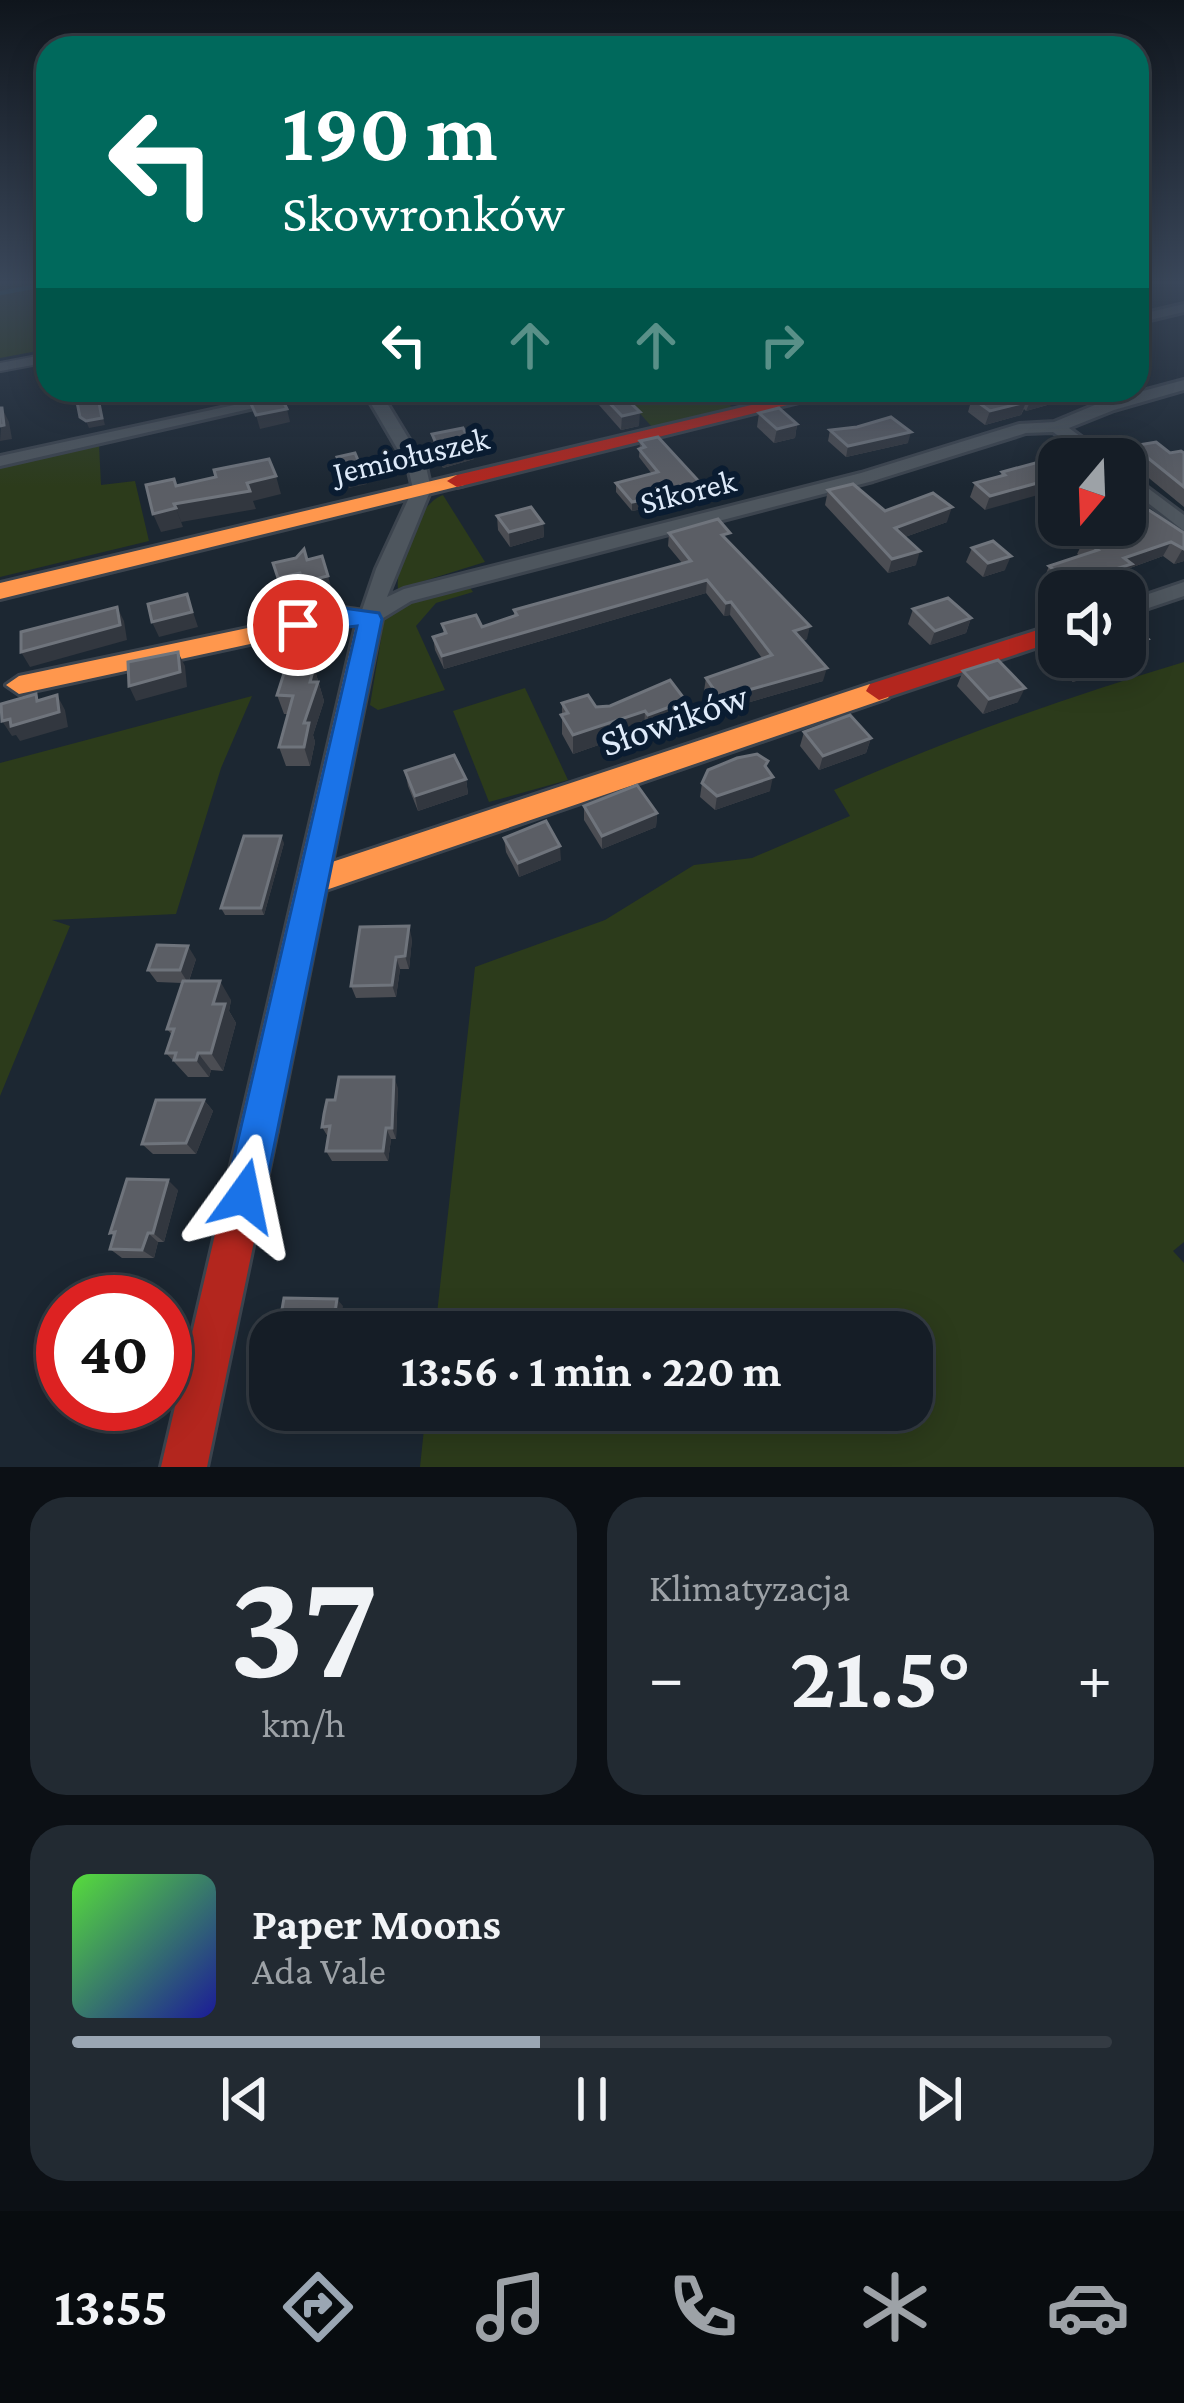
<!DOCTYPE html>
<html lang="pl">
<meta charset="utf-8">
<style>
:root{--surface:#151d26;--page:#222a32;--text:#f1f3f6;--muted:#9da2a7;--line:#343b43;--accent:#9aa6b3}
body{margin:0;font-family:"Crimson Pro",serif;background:var(--page);color:var(--text);height:100vh;display:flex;flex-direction:column;font-size:45px;white-space:nowrap}
*{box-sizing:border-box;margin:0}
p{font-size:39px;color:var(--muted)}
.icon{flex:none;width:66px;height:66px;fill:none;stroke:currentColor;stroke-width:2;stroke-linecap:round;stroke-linejoin:round}
.map{position:relative;height:1467px;overflow:hidden}
.drawer{display:flex;flex-direction:column;gap:30px;padding:30px;background:#0c1015;flex:1}
.drawer>*{flex:none}
.top-card{position:absolute;left:36px;top:36px;width:1113px;height:366px;border-radius:36px;box-shadow:0 6px 30px #0003,0 0 0 3px var(--line);background:#00695c;color:#fff;overflow:hidden}
.needle{width:78px;rotate:199deg}
.controls{position:absolute;left:1038px;top:438px;display:grid;gap:24px}
.controls a{display:grid;place-items:center;width:108px;height:108px;border-radius:24px;background:var(--surface);box-shadow:0 6px 30px #0003,0 0 0 3px var(--line);font-size:60px}
.speed{position:absolute;left:36px;top:1275px;display:flex;gap:24px;font-size:60px;font-weight:700;text-align:center}
.speed>*{display:grid;place-content:center;width:156px;height:156px;border-radius:50%;background:var(--surface);box-shadow:0 6px 30px #0003,0 0 0 3px var(--line);line-height:1}
.speed .limit{border:18px solid #d22;background:#fff;color:#111}
.pin{position:absolute;display:grid;place-items:center;width:102px;height:102px;color:#fff;margin:-51px;border:6px solid #fff;border-radius:50%;box-shadow:0 3px 12px #0007}
.me{position:absolute;width:132px;margin:-66px;rotate:12deg;stroke-linejoin:round;filter:drop-shadow(0 0 9px #0008)}
.turn{display:flex;align-items:center;gap:42px;height:252px;padding:0 48px;font-size:54px}
.turn .icon{width:156px;height:156px;stroke-width:2.5}
.turn b{display:block;font-size:84px;line-height:102px}
.lanes{display:flex;align-items:center;height:114px;padding:0 48px;background:#0003;justify-content:center;gap:60px;direction:ltr}
.lanes .off{opacity:.35}
.big{font-size:90px;font-weight:700;line-height:1.1}
.drawer .card{flex:1;display:flex;flex-direction:column;justify-content:center;gap:18px;min-width:0;padding:0 42px;border-radius:36px;background:var(--page)}
.drawer .dial{align-items:center;gap:0}
.dial b{font-size:156px;line-height:1}
.song{display:flex;align-items:center;gap:36px}
.cover{width:144px;height:144px;border-radius:18px;background:linear-gradient(135deg,hsl(110 70% 55%),hsl(240 70% 35%))}
.played{height:12px;border-radius:6px;background:linear-gradient(90deg,var(--accent) 45%,var(--line) 45%)}
.keys{display:flex;justify-content:space-around;direction:ltr}
.heat{display:flex;justify-content:space-between;align-items:center;font-size:66px;direction:ltr}
.drawer .tiles{flex:1;display:grid;gap:30px;grid-template-columns:1fr 1fr}
.card:last-child{grid-column:span 2}
.trip{position:absolute;left:249px;top:1311px;width:684px;height:120px;border-radius:36px;background:var(--surface);box-shadow:0 6px 30px #0003,0 0 0 3px var(--line);font-weight:700;line-height:120px;text-align:center}
.tab-bar{display:flex;height:192px;justify-content:space-around;align-items:center;background:#080c0f;color:var(--muted)}
.tab-bar .icon{width:84px;height:84px}
.tab-bar .current{color:var(--accent)}
.tab-bar b{font-size:54px;color:var(--text)}
.map>svg:first-child{display:block}
.green{fill:#2c3b1b}
.lines{fill:none;stroke-linecap:round;stroke-linejoin:round}
.stream{stroke:#1a5b5f;stroke-width:4.5}
.lane-casing{stroke:#3c444e;stroke-width:12}
.street-casing{stroke:#3c444e;stroke-width:6}
.slow-casing{stroke:#3c444e;stroke-width:6}
.jam-casing{stroke:#3c444e;stroke-width:6}
.lane{stroke:#4e565e;stroke-width:8}
.street{fill:#4e565e;fill-rule:evenodd}
.slow{fill:#ff974d;fill-rule:evenodd}
.jam{fill:#b3261e;fill-rule:evenodd}
.wall{fill:#4b4d53}
.shaded-wall{fill:#32373f}
.building{fill:#5b5e65;stroke:#6f747c;stroke-width:3}
.route{fill:#1a73e8;stroke:#114b97;stroke-width:3}
.labels{text-anchor:middle;dominant-baseline:central;stroke-width:12;stroke-linejoin:round;paint-order:stroke}
.far-street-label{font-size:33px;fill:#deeaf9;stroke:#0a1c31}
.street-label{font-size:39px;fill:#deeaf9;stroke:#0a1c31}
</style>
<div class="map">
<svg width="1184" height="1467" viewBox="0 0 1184 1467">
<rect width="100%" height="100%" fill="#1c2732"/>
<!-- green -->
<g class="green">
<polygon points="0,282 48,282 48,349 0,358"/>
<polygon points="619,390 715,390 735,410 652,427"/>
<polygon points="99,445 101,485 135,481 149,541 0,577 0,467"/>
<path d="M443,495L485,562L398,589C395,563 417,504 443,495Z"/>
<polygon points="468,585 473,592 436,603 416,626 445,690 378,710 370,705 384,621 402,605"/>
<path d="M1184,662V1242L1173,1251L1184,1263V1467H420L426,1410H912V1332H435L475,967L605,920L694,865L752,858L850,816L834,790C948,739 1064,698 1184,662Z"/>
<polygon points="525,688 568,780 489,802 453,711"/>
<polygon points="252,696 221,768 176,914 52,920 70,926 0,1096 0,763"/>
</g>
<g class="lines">
<!-- stream -->
<polyline class="stream" points="0,293 48,284"/>
<!-- lane casing -->
<g class="lane-casing">
<polyline id="lane" points="0,367 48,358"/>
</g>
<!-- street casing -->
<g class="street-casing">
<g id="street">
<polygon points="1184,304 1184,312 1137,323 1137,315"/>
<polygon points="1184,380 1184,390 1114,410 1069,428 1111,459 1090,459 1053,432 1026,433 873,481 411,601 370,626 359,619 376,569 413,489 408,467 363,390 379,390 426,467 431,489 387,597 404,589 861,473 1019,424 1054,422 1102,402"/>
<polygon points="303,390 333,390 0,466 0,456"/>
<polygon points="1125,471 1184,515 1184,531 1125,485"/>
<polygon points="1184,582 1184,596 1125,616 1125,602"/>
</g>
</g>
<!-- slow casing -->
<g class="slow-casing">
<g id="slow">
<polygon points="457,475 464,477 464,485 0,599 0,583"/>
<polygon points="343,608 379,613 382,619 332,862 870,684 888,684 892,691 888,698 326,890 277,1131 271,1144 258,1150 245,1144 239,1131 356,625 343,624 19,694 6,685 19,676"/>
</g>
</g>
<!-- jam casing -->
<g class="jam-casing">
<g id="jam">
<polygon points="815,390 847,390 457,487 447,481 457,475"/>
<polygon points="1059,623 1059,640 879,700 866,691 870,684"/>
<polygon points="258,1112 271,1118 277,1131 207,1467 161,1467 239,1131 245,1118"/>
</g>
</g>
<!-- lane -->
<use href="#lane" class="lane"/>
<!-- street -->
<use href="#street" class="street"/>
<!-- slow -->
<use href="#slow" class="slow"/>
<!-- jam -->
<use href="#jam" class="jam"/>
</g>
<!-- wall -->
<g class="wall">
<polygon points="738,390 788,390 749,399"/>
<polygon points="1005,390 1081,390 1079,396 1026,411 1024,409 1021,415 985,425 968,412 972,398"/>
<polygon points="599,392 639,426 621,430 599,405"/>
<polygon points="759,413 797,424 795,438 774,443 757,427"/>
<polygon points="830,430 908,443 846,457 828,441"/>
<polygon points="432,434 472,445 474,459 443,468 434,448"/>
<polygon points="640,441 704,497 632,511 616,492 616,483 652,474 639,457"/>
<polygon points="1133,446 1170,453 1184,453 1184,507 1127,460"/>
<polygon points="1076,452 985,510 970,497 975,483 1000,476 1002,472"/>
<polygon points="828,490 885,511 947,522 905,537 916,565 888,573 825,505"/>
<polygon points="1125,504 1184,533 1184,561 1174,564 1163,556 1130,568 1124,579 1084,591 1059,591 1059,594 1043,581 1049,566 1080,556 1077,554 1084,540 1118,528 1114,525 1125,525"/>
<polygon points="497,516 543,523 544,537 510,547 498,530"/>
<polygon points="669,533 729,542 807,639 802,641 823,681 719,711 704,691 706,678 762,658 730,615 724,616 706,593 444,669 435,650 433,637 444,634 442,624 482,627 514,616 514,610 682,563 668,546"/>
<polygon points="972,548 1005,570 983,577 966,562"/>
<polygon points="913,609 971,618 966,633 930,645 908,624"/>
<polygon points="1140,654 1132,656 1127,664 1073,682 1058,668 1064,657 1125,657"/>
<polygon points="314,667 324,701 313,735 315,742 310,766 286,766 279,747 288,714 284,714 277,695"/>
<polygon points="963,671 1018,702 983,714 957,686"/>
<polygon points="686,701 684,720 647,734 644,729 573,754 562,734 562,703 596,707"/>
<polygon points="804,732 871,738 866,753 819,770 800,746"/>
<polygon points="766,768 770,791 715,810 700,797 702,783"/>
<polygon points="405,771 466,779 468,794 418,811 408,786"/>
<polygon points="584,806 657,813 656,827 602,849 584,820"/>
<polygon points="504,838 561,860 519,877 506,852"/>
<polygon points="284,843 264,915 225,915 221,908"/>
<polygon points="412,939 409,969 400,969 396,997 356,998 351,986"/>
<polygon points="196,959 189,981 231,1000 229,1011 236,1023 223,1071 211,1070 209,1077 188,1077 166,1053 172,1035 167,1029 182,983 157,982 148,970"/>
<polygon points="398,1088 396,1139 391,1139 388,1161 332,1161 326,1151 328,1137 322,1127 335,1100"/>
<polygon points="204,1100 213,1111 196,1154 153,1154 142,1144"/>
<polygon points="178,1190 164,1242 158,1242 154,1258 122,1258 110,1249 114,1236 110,1233"/>
</g>
<!-- shaded-wall -->
<g class="shaded-wall">
<polygon points="234,390 276,390 276,391 236,398"/>
<polygon points="750,390 788,390 749,399"/>
<polygon points="1057,390 1081,390 1079,396 1026,411 1032,397"/>
<polygon points="98,398 105,425 89,428 86,421"/>
<polygon points="1026,402 1021,415 985,425 990,411"/>
<polygon points="2,408 9,422 12,439 0,441"/>
<polygon points="287,409 290,422 260,429 256,415"/>
<polygon points="640,412 639,426 621,430 622,416"/>
<polygon points="797,424 795,438 774,443 777,429"/>
<polygon points="911,432 908,443 846,457 848,446"/>
<polygon points="472,445 474,459 443,468 441,454"/>
<polygon points="276,476 281,494 253,501 256,509 181,522 174,504"/>
<polygon points="365,477 367,484 349,488 347,481"/>
<polygon points="1059,477 1059,489 985,510 990,496"/>
<polygon points="705,488 704,497 632,511 632,502"/>
<polygon points="952,507 947,522 891,542 895,528"/>
<polygon points="176,508 183,527 161,532 153,514"/>
<polygon points="543,523 544,537 510,547 509,532"/>
<polygon points="1171,542 1163,556 1130,568 1124,579 1084,591 1066,591 1070,583 1124,558"/>
<polygon points="1184,549 1184,561 1174,564 1182,550"/>
<polygon points="920,551 916,565 888,573 892,559"/>
<polygon points="1011,556 1005,570 983,577 988,563"/>
<polygon points="300,573 328,576 332,590 307,596 304,588 282,593 278,578"/>
<polygon points="707,580 706,593 444,669 442,656"/>
<polygon points="187,594 198,627 159,637 152,622"/>
<polygon points="731,602 730,615 724,616 726,603"/>
<polygon points="117,607 124,621 127,640 30,667 21,652"/>
<polygon points="971,618 966,633 930,645 935,631"/>
<polygon points="810,626 807,639 791,644 794,631"/>
<polygon points="1148,639 1140,654 1131,656 1127,664 1073,682 1080,667 1112,657 1125,657 1125,653 1130,645"/>
<polygon points="178,652 185,666 187,687 136,701 129,686"/>
<polygon points="314,667 324,701 313,735 315,742 310,766 304,747 304,723 310,682"/>
<polygon points="827,668 823,681 719,711 720,698"/>
<polygon points="1025,688 1018,702 983,714 989,699"/>
<polygon points="57,695 65,710 68,727 20,741 16,735 12,736 2,721"/>
<polygon points="686,701 684,720 647,734 648,715"/>
<polygon points="645,711 644,729 573,754 573,735"/>
<polygon points="871,738 866,753 819,770 823,756"/>
<polygon points="773,777 770,791 715,810 717,796"/>
<polygon points="466,779 468,794 418,811 415,796"/>
<polygon points="657,813 656,827 602,849 602,836"/>
<polygon points="281,836 284,843 264,915 261,908"/>
<polygon points="560,846 561,860 519,877 518,863"/>
<polygon points="409,926 412,939 409,969 405,956"/>
<polygon points="188,946 196,959 188,983 180,970"/>
<polygon points="396,957 400,969 396,997 392,985"/>
<polygon points="220,981 231,1000 229,1011 236,1023 223,1071 211,1053 213,1004"/>
<polygon points="198,1053 211,1070 209,1077 196,1060"/>
<polygon points="394,1077 398,1088 396,1139 392,1128"/>
<polygon points="204,1100 213,1111 196,1154 186,1143"/>
<polygon points="386,1128 391,1139 388,1161 383,1151"/>
<polygon points="168,1180 178,1190 164,1242 153,1233"/>
<polygon points="148,1233 158,1242 154,1258 142,1250"/>
<polygon points="337,1299 343,1306 339,1332 332,1332"/>
</g>
<!-- building -->
<g class="building">
<polygon points="600,390 617,390 640,412 622,416 599,392"/>
<polygon points="1005,390 1010,390 1026,402 990,411 972,398"/>
<polygon points="1021,390 1057,390 1032,397"/>
<polygon points="279,392 287,409 256,415 249,399"/>
<polygon points="98,398 102,418 86,421 80,417 77,402"/>
<polygon points="0,408 2,408 4,425 0,426"/>
<polygon points="779,408 797,424 777,429 759,413"/>
<polygon points="891,417 911,432 848,446 830,430 857,427"/>
<polygon points="463,428 472,445 441,454 432,434"/>
<polygon points="658,437 705,488 632,502 616,483 658,472 639,449 645,447 640,441"/>
<polygon points="1156,442 1170,453 1181,451 1184,453 1184,487 1133,446"/>
<polygon points="1076,452 1085,459 1059,459 1059,477 990,496 975,483 1005,475 1002,472"/>
<polygon points="355,453 365,477 347,481 337,457"/>
<polygon points="269,459 276,476 247,483 250,491 174,504 176,508 153,514 146,485 174,479 176,486 216,477 214,470"/>
<polygon points="853,484 885,511 933,493 952,507 895,528 920,551 892,559 828,490"/>
<polygon points="1135,501 1184,533 1184,549 1171,542 1124,558 1132,564 1070,583 1049,566 1098,550 1084,540 1137,522 1125,514 1125,504"/>
<polygon points="531,507 543,523 509,532 497,516"/>
<polygon points="718,519 730,533 722,535 810,626 794,631 827,668 720,698 706,678 772,655 731,602 726,603 707,580 442,656 433,637 446,633 442,624 476,615 482,627 517,615 514,610 691,561 669,533"/>
<polygon points="993,541 1011,556 988,563 972,548"/>
<polygon points="304,549 307,560 322,556 328,576 303,582 300,573 278,578 273,563 296,558"/>
<polygon points="187,594 192,612 152,622 148,604"/>
<polygon points="948,598 971,618 935,631 913,609"/>
<polygon points="117,607 120,625 21,652 21,632"/>
<polygon points="1125,621 1127,621 1148,639 1130,645 1136,649 1125,653"/>
<polygon points="178,652 180,672 129,686 128,662"/>
<polygon points="1069,657 1112,657 1080,667"/>
<polygon points="998,660 1025,688 989,699 963,671"/>
<polygon points="286,667 314,667 310,682 318,682 304,723 309,723 304,747 279,747 293,696 277,695"/>
<polygon points="670,680 686,701 648,715 645,711 573,735 561,715 568,713 562,703 588,695 596,707 610,706"/>
<polygon points="36,694 37,701 57,695 59,712 11,726 10,719 2,721 1,704"/>
<polygon points="850,715 871,738 823,756 804,732"/>
<polygon points="757,754 768,761 765,766 773,777 717,796 702,783 708,770 737,758"/>
<polygon points="454,755 466,779 415,796 405,771"/>
<polygon points="637,785 657,813 602,836 584,806"/>
<polygon points="546,821 560,846 518,863 504,838"/>
<polygon points="244,836 281,836 261,908 221,908"/>
<polygon points="409,926 405,956 396,957 392,985 351,986 360,927"/>
<polygon points="157,945 188,946 180,970 148,970"/>
<polygon points="183,981 220,981 213,1004 225,1004 211,1053 198,1053 196,1060 174,1060 176,1053 166,1053 174,1029 167,1029"/>
<polygon points="339,1077 394,1077 392,1128 386,1128 383,1151 326,1151 330,1126 322,1127 324,1114 327,1100 335,1100"/>
<polygon points="156,1100 204,1100 186,1143 142,1144"/>
<polygon points="127,1179 168,1180 153,1233 148,1233 142,1250 110,1249 115,1232 110,1233"/>
<polygon points="284,1298 337,1299 332,1332 278,1332"/>
</g>
<!-- sky -->
<linearGradient id="sky" x2="0" y2="1"><stop stop-color="#0f151c"/><stop offset="0.58" stop-color="#3a475a"/><stop offset="1" stop-color="#3a475a" stop-opacity="0"/></linearGradient>
<rect width="1184" height="487" fill="url(#sky)"/>
<!-- route -->
<polygon class="route" points="343,608 379,613 382,619 264,1196 258,1210 244,1216 230,1210 225,1196 357,626 298,633 286,625 289,619"/>
<g class="labels">
<!-- far-street labels -->
<g class="far-street-label">
<text transform="translate(411 455) rotate(-13)">Jemiołuszek</text>
<text transform="translate(688 491) rotate(-14)">Sikorek</text>
</g>
<!-- street labels -->
<g class="street-label">
<text transform="translate(674 719) rotate(-19)">Słowików</text>
</g>
</g>
</svg>
<div class="controls">
<a><svg class="needle" viewBox="-14 -14 28 28"><path d="M0-13l5 13h-10z" fill="#e53935"/><path d="M0 13l5-13h-10z" fill="#9da2a7"/></svg></a>
<a><svg class="icon" aria-label="sound" viewBox="0 0 24 24"><path d="M4 9h4l5-4v14l-5-4H4zM17 9q2 3 0 6"/></svg></a>
</div>
<div class="speed"><div class="limit">40</div></div>
<div class="pin" style="left:298px;top:625px;background:#d93025"><svg class="icon" aria-label="arrive" viewBox="0 0 24 24"><path d="M6 21V4h12l-3 4 3 4H6"/></svg></div>
<svg class="me" style="left:244px;top:1196px" viewBox="-20 -20 40 40"><path d="M0-17L14 15 0 8-14 15z" fill="#1a73e8" stroke="#fff" stroke-width="4"/></svg>
<div class="trip">13:56 · 1 min · 220 m</div>
<div class="top-card">
<div class="turn"><svg class="icon" aria-label="left" viewBox="0 0 24 24"><path d="M17 20v-9H6M10 6l-5 5 5 5"/></svg><div><b>190 m</b>Skowronków</div></div>
<div class="lanes"><svg class="icon" aria-label="left" viewBox="0 0 24 24"><path d="M17 20v-9H6M10 6l-5 5 5 5"/></svg><svg class="icon off" aria-label="ahead" viewBox="0 0 24 24"><path d="M12 20V5M6 11l6-6 6 6"/></svg><svg class="icon off" aria-label="ahead" viewBox="0 0 24 24"><path d="M12 20V5M6 11l6-6 6 6"/></svg><svg class="icon off" aria-label="right" viewBox="0 0 24 24"><path d="M7 20v-9h11M14 6l5 5-5 5"/></svg></div>
</div>
</div>
<section class="drawer">
<div class="tiles">
<div class="card dial"><b>37</b><p>km/h</p></div>
<div class="card"><p>Klimatyzacja</p>
<div class="heat"><a>−</a><b class="big">21.5°</b><a>+</a></div>
</div>
<div class="card">
<div class="song"><i class="cover"></i><div><b>Paper Moons</b><p>Ada Vale</p></div></div>
<div class="played"></div>
<div class="keys"><svg class="icon" aria-label="previous" viewBox="0 0 24 24"><path d="M18 5L8 12l10 7zM5 5v14"/></svg><svg class="icon" aria-label="pause" viewBox="0 0 24 24"><path d="M8 5v14M16 5v14"/></svg><svg class="icon" aria-label="next" viewBox="0 0 24 24"><path d="M6 5l10 7-10 7zM19 5v14"/></svg></div>
</div>
</div>
</section>
<nav class="tab-bar">
<b>13:55</b>
<svg class="icon current" aria-label="directions" viewBox="0 0 24 24"><path d="M12 3l9 9-9 9-9-9zM9 14v-3h6M13 9l2 2-2 2"/></svg>
<svg class="icon" aria-label="music" viewBox="0 0 24 24"><path d="M9 18V5l10-2v13"/><circle cx="6" cy="18" r="3"/><circle cx="16" cy="16" r="3"/></svg>
<svg class="icon" aria-label="phone" viewBox="0 0 24 24"><path d="M5 4h4l2 5-3 2q2 4 5 5l2-3 5 2v4C11 20 4 13 5 4z"/></svg>
<svg class="icon" aria-label="climate" viewBox="0 0 24 24"><path d="M12 3v18M4 7l16 10M4 17L20 7"/></svg>
<svg class="icon" aria-label="car" viewBox="0 0 24 24"><path d="M5 17H2v-5l4-1 3-4h7l3 4 3 1v5h-3M9 17h6M6 11h13"/><circle cx="7" cy="17" r="2"/><circle cx="17" cy="17" r="2"/></svg>
</nav>
